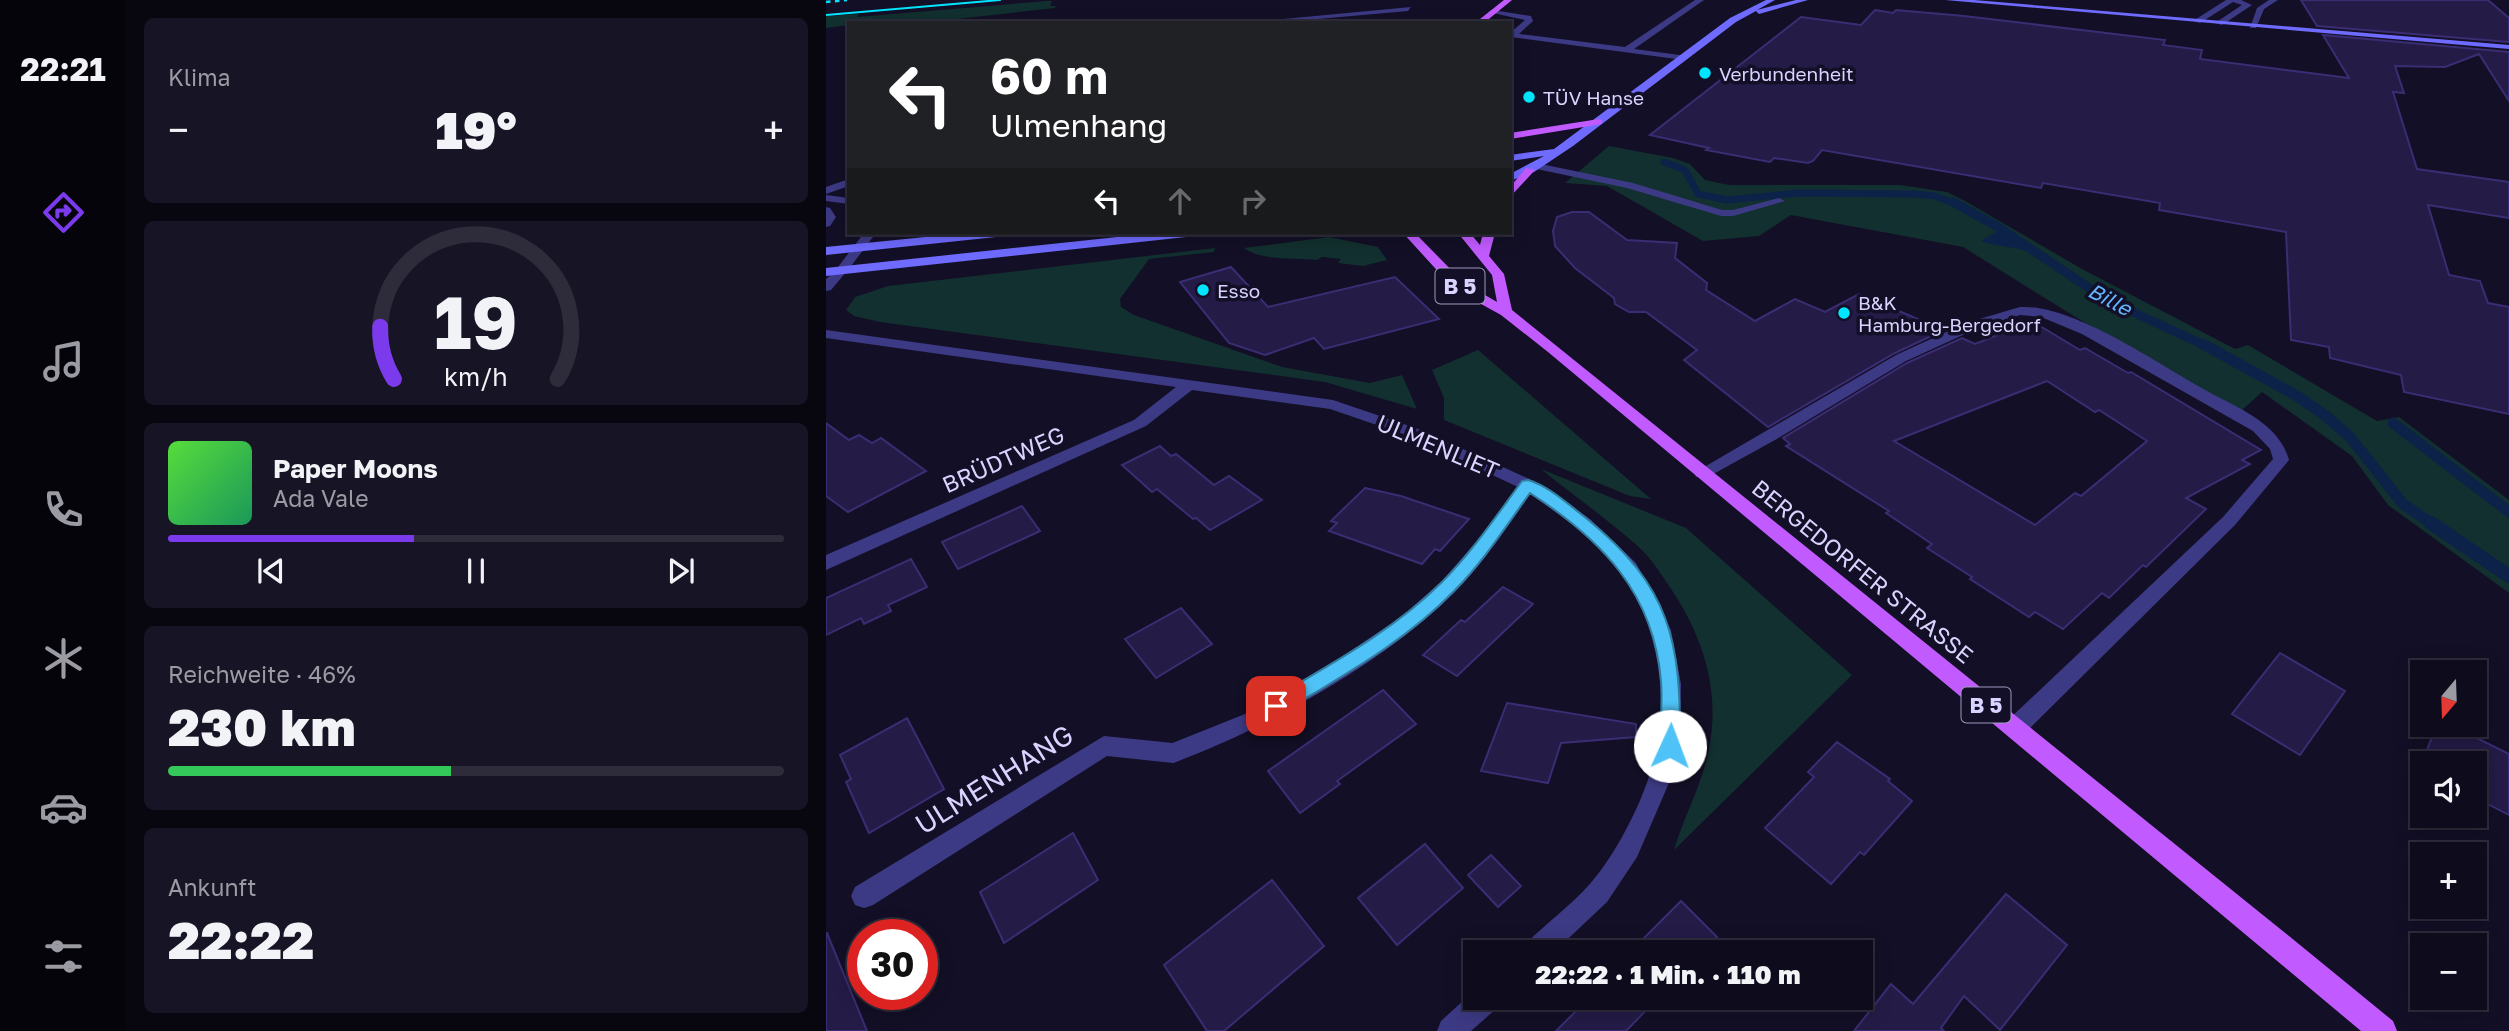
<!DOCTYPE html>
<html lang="de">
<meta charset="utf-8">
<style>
:root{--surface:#0e0b1c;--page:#171425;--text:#f1f3f6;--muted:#9b9ba3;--line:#2e2b3b;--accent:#7c3aed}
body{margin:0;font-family:"Golos Text",sans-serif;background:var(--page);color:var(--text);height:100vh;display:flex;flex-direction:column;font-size:26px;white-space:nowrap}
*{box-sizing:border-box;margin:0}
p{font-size:23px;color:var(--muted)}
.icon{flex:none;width:38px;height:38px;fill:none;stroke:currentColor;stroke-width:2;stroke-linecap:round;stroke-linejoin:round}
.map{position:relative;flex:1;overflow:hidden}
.sheet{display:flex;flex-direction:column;gap:18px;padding:18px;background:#08060f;width:700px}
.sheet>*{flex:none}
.banner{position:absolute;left:21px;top:21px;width:665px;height:214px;border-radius:0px;box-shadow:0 4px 18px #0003,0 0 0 2px var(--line);background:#202124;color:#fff;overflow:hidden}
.needle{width:46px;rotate:199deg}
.fabs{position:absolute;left:1584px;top:660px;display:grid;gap:14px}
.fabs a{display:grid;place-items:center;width:77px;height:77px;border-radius:0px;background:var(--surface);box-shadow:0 4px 18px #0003,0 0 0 2px var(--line);font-size:35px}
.speed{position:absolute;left:21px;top:919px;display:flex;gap:14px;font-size:35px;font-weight:700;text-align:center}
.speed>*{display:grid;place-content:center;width:91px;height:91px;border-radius:50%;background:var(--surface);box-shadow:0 4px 18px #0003,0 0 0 2px var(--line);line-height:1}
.speed .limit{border:10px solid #d22;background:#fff;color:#111}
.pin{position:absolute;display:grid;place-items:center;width:60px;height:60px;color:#fff;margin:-30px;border-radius:14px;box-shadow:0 4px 10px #0006}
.me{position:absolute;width:77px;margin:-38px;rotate:2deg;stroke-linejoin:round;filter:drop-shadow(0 0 5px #0008)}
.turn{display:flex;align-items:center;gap:24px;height:147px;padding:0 28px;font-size:32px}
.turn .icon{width:91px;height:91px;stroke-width:2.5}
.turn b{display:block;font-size:49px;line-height:60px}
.lanes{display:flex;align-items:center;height:66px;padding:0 28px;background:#0003;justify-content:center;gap:35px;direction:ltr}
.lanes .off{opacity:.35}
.big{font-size:52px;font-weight:800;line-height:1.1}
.sheet .card{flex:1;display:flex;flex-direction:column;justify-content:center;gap:10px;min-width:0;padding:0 24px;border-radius:10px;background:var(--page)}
.sheet .dial{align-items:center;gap:0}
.dial svg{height:182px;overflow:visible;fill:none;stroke:var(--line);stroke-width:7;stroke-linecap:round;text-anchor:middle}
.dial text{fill:var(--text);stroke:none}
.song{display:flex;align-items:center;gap:21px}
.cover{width:84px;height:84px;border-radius:10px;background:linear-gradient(135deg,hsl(110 70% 55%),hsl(150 70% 35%))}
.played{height:7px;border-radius:4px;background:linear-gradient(90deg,var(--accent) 40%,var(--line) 40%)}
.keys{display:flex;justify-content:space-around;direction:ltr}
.heat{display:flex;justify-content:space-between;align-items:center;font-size:38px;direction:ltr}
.charge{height:10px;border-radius:5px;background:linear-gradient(90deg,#34c759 46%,var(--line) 0)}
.trip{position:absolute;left:637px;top:940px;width:410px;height:70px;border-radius:0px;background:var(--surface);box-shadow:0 4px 18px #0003,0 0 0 2px var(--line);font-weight:800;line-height:70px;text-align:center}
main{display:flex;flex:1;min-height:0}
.tab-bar{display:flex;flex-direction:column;width:126px;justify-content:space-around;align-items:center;background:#06040b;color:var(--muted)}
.tab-bar .icon{width:49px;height:49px}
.tab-bar .selected{color:var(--accent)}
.tab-bar b{font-size:32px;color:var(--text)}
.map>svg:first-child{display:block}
.green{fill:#12302f}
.water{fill:#0c2248}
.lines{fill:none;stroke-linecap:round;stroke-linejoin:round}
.stream-far3{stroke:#0c2248;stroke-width:7}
.stream-far2{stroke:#0c2248;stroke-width:9}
.stream-far1{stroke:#0c2248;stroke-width:11}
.stream{stroke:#0c2248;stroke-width:14}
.building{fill:#241b47;stroke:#3b2d73;stroke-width:2;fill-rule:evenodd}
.service{fill:#3d3a85;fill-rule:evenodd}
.minor{fill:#3d3a85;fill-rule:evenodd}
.tertiary{fill:#3d3a85;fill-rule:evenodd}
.secondary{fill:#6f6bff;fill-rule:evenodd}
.primary{fill:#c25bff;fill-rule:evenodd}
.tram{stroke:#00e5ff;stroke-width:2}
.rail{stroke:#00e5ff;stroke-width:2.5;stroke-dasharray:4.5 4.5;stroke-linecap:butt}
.route{fill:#4fc3f7;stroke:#337fa1;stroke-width:2}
.poi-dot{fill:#00e5ff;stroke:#130f26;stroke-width:2.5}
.labels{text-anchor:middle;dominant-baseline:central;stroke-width:7;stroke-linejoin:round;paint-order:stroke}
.far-poi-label{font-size:19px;fill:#d9d4ff;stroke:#130f26;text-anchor:start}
.shield{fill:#130f26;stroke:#9e99be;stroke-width:2}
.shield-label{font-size:21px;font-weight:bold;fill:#d9d4ff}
.far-water-label{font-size:21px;font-style:italic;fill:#62b6ff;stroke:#130f26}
.street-label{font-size:23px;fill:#d9d4ff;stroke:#130f26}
.near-street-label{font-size:28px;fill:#d9d4ff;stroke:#130f26}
</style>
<main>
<nav class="tab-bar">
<b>22:21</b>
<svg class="icon selected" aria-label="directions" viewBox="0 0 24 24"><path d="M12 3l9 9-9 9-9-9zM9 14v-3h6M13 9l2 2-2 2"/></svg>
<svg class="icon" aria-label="music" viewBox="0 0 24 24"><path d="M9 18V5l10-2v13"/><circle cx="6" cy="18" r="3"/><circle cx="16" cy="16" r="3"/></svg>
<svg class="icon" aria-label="phone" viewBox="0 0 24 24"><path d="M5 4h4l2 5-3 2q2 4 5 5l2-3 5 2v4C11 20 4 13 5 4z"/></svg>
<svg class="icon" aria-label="climate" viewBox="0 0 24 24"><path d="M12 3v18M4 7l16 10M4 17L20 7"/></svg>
<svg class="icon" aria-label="car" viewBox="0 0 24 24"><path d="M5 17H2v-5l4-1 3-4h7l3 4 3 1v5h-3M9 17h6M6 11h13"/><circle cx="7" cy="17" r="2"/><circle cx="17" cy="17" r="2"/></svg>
<svg class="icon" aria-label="filters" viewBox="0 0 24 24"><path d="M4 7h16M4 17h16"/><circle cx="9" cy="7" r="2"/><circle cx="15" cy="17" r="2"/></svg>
</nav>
<section class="sheet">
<div class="card"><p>Klima</p>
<div class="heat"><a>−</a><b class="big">19°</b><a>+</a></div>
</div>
<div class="card dial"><svg viewBox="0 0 100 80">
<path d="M14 69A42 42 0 1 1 86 69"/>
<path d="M14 69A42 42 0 0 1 8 46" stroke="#7c3aed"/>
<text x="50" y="56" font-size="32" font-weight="700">19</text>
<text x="50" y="72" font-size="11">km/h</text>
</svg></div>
<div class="card">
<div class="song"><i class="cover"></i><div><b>Paper Moons</b><p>Ada Vale</p></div></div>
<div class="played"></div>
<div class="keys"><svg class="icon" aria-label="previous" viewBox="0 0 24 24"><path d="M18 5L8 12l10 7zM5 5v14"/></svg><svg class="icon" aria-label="pause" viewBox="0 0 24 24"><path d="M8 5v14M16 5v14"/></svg><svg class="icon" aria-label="next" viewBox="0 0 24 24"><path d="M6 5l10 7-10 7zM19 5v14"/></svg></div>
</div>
<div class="card"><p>Reichweite · 46%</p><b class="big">230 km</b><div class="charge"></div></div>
<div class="card"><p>Ankunft</p><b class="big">22:22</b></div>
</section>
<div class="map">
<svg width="1683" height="1031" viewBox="0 0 1683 1031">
<rect width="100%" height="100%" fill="#130f26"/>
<!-- green -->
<g class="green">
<polygon points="221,1 226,1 224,6 230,6 229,8 95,23 23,23 23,25 0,28 0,16 33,14 31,17"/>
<polygon points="783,146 847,158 864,164 879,180 903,185 1074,185 1121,192 1139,201 1256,269 1409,349 1422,345 1551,421 1573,417 1683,500 1683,593 1562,505 1526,456 1436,392 1415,411 1256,321 1137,247 965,215 933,236 877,241 781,186 739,183"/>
<path d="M503,237L552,247L561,260L537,266L512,263L515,259L496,257L491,260C469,258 436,261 418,248Z"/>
<polygon points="389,248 388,252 323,259 294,299 295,307 308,315 456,367 544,383 576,375 591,409 499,382 54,322 28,316 20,310 29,297 62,286"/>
<polygon points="652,350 825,499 804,496 618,420 618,398 606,370"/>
<path d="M715,469L860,528L1026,675L848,850C858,816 876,785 883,749C895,688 876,633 841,583C834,572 825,559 815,549C784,521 748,496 715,469Z"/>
</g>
<!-- water -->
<path class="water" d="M1177,228L1206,248L1209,254C1191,246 1173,248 1155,241Z"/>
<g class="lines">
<!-- stream-far3 -->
<polyline class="stream-far3" points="838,162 859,170 872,194 901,200 973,193 1088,194 1109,196 1130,204"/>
<!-- stream-far2 -->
<polyline class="stream-far2" points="1127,202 1172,227 1281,300 1380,346"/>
<!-- stream-far1 -->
<g class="stream-far1">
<polyline points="1377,344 1471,396 1500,416 1524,437 1577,504 1608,525"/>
<polyline points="1567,423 1683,512"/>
</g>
<!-- stream -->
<polyline class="stream" points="1605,523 1683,576"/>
</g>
<!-- building -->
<g class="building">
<polygon points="1475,0 1662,0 1683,18 1683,42 1491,26"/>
<polygon points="1049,10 1067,13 1070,10 1138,16 1339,40 1337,45 1376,50 1374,59 1523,78 1497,35 1683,52 1683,101 1653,54 1619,67 1569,66 1578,93 1567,92 1591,169 1683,182 1683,218 1602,205 1623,275 1654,281 1662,303 1683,307 1683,414 1578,392 1575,375 1504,358 1503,347 1465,340 1460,232 1333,210 1334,203 1217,183 1215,188 996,150 987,161 982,163 948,158 944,162 880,150 883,148 824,135 975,17 1035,25"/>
<polygon points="746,212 763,212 801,240 851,243 849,258 881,283 880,290 929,321 969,299 999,312 1033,294 1118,330 1069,353 942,427 858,360 871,350 820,312 803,312 789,304 788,298 749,268 729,246 727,231 731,217"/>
<polygon points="405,267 442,307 569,277 613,319 498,349 488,338 439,355 403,343 354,282"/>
<path d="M1214,326L1254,350L1259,348L1302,373L1305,372L1435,450L1416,460L1424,464L1360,498L1380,509L1320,567L1317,565L1283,598L1276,593L1237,629L1209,612L1203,617L1144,579L1146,577L1101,548L1106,544L1060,513L1063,511L960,446L964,444L957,438L1081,363L1136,338L1149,344L1192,327L1198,332ZM1221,381L1269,412L1273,410L1321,441L1255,496L1249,493L1209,525L1068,441Z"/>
<polygon points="0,423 23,440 33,435 46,443 55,438 100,471 22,512 0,496"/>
<polygon points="334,446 345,456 350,454 388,485 403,476 436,500 384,530 370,518 367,519 331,489 326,492 296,465"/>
<polygon points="539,488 575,496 643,519 614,551 609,549 596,564 503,531 511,523 505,521"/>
<polygon points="196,506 214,531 132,569 116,542"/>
<polygon points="85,559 101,587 62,605 65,611 38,624 35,618 0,635 0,598"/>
<polygon points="677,587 707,604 631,676 597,655 635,620 639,622"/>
<polygon points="355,608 386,644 330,678 299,639"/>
<polygon points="1454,653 1519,691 1474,755 1406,714"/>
<polygon points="557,690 590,724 511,781 514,784 474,813 442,771"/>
<polygon points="681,703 810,724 810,737 735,743 722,783 655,771"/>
<polygon points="81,718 118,789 43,833 20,782 25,779 14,755"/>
<polygon points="1611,724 1623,724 1683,754 1683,815 1648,797 1648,763 1596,763"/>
<polygon points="1011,742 1064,779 1062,781 1086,801 1038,855 1034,852 1005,884 939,828 988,777 982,772"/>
<polygon points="247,833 272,880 178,943 154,892"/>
<polygon points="599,844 637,888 571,945 532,898"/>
<polygon points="665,855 695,886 672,907 642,875"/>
<polygon points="446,880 498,946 398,1031 381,1031 338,965"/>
<polygon points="1180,894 1241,945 1174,1030 1138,996 1115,1028 1118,1031 1028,1031 1065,984 1087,1004"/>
<polygon points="855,901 891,937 876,952 804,952"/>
<polygon points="0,933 1,933 41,1031 0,1031"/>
<polygon points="763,998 832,998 800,1031 730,1031"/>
</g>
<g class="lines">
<!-- service -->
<g class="service">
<polygon points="869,0 878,0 808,49 861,56 858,60 684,37 684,33 699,20 662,12 666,10 705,16 707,21 693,34 799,47"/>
<polygon points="1400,0 1415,0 1426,5 1396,25 1389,23 1416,5 1407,2 1374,23 1367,21"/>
<polygon points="1443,0 1452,0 1438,9 1430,28 1424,28 1431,8"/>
<polygon points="585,7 582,11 447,23 414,23"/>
<polygon points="710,163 807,183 896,210 907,210 953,198 959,201 907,216 895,216 801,188 706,168 706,164"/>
<polygon points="352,233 365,233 359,237"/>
<path d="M1194,307C1246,304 1329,362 1374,387C1396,400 1420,409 1439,425C1451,435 1459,446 1463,460L1409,525L1197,735L1189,737L1181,735L1178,728L1181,721L1397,517L1447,459L1444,449L1427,431L1256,334L1215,317L1194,315L1150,329L1080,361L949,440L882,477H870L868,473L1070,355L1140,323Z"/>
<polygon points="278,736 347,743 355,746 358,753 355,760 347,763 281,756 47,905 38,908 29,905 25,896 29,887"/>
</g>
<!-- minor -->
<g class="minor">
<polygon points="23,179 23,186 0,194 0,187"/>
<polygon points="15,267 21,271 5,290 0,291 0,279"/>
<path d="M0,330L507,400L595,430L708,481L764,519L810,563L845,630L855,684L854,746L843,783L811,857L781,902L728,952H696L700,943C720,924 744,906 763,885C793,851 822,792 831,748C843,694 829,618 797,574C773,541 737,517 704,494C681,528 657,563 629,592C559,662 440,729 347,763L339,760L336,753L339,746L419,714L514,658L575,617L616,581L664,526L692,487L583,436L504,409L366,390L320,426L0,570V555L308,420L350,387L0,338Z"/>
<polygon points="649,990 649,998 674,998 671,1008 645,1031 611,1031 615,1021"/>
</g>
<!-- tertiary -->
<g class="tertiary">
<polygon points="0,195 23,198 23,204 0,201"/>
<polygon points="0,207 4,208 10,217 4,226 0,227"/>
<polygon points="38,233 50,233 19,274 11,274 9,271"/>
</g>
<!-- secondary -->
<g class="secondary">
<polygon points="940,0 949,0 931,10 970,0 982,0 933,14 930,11 910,22 747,146 708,172 684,181 684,174 718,156 684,161 684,155 728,149 904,18"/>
<polygon points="1119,0 1148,0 1683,45 1683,49"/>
<polygon points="139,233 176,233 170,237 0,255 0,247"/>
<polygon points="329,233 366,233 360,237 0,276 0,268"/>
</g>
<!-- primary -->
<g class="primary">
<polygon points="678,0 686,0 658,23 649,23"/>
<polygon points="773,119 776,120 776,124 684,139 684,133"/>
<polygon points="700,168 709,170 684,197 684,187"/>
<polygon points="577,233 589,233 638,283 671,302 666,275 632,233 644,233 654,245 657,233 669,233 663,256 678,274 686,310 1463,936 1567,1021 1571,1031 1535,1031 722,352 675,315 628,289"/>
</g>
<!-- tram -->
<polyline class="tram" points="0,15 174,0"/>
<!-- rail -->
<polyline class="rail" points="0,2 21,0"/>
</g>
<!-- route -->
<path class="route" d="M702,480C723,486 743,505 760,518C845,587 855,641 854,746L851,752L844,754L836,752L833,746C834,724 837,702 835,681C828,593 775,539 704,493C680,526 657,562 628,591C580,641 516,676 457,712L450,714L444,712L441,706L444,700C503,665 567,631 616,582C646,552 671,515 696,481Z"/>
<!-- markers -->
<g class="poi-dot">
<circle cx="879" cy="73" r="7"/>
<circle cx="703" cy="97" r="7"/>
<circle cx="377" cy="290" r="7"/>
<circle cx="1018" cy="313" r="7"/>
</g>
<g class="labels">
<!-- far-poi labels -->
<g class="far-poi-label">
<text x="893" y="73">Verbundenheit</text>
<text x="717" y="97">TÜV Hanse</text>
<text x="391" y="290">Esso</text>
<text x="1032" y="302">B&amp;K<tspan x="1032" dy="22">Hamburg-Bergedorf</tspan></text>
</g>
<!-- shield labels -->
<g class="shield">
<rect x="609.5" y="268.5" width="49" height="35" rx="5"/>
<rect x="1135.5" y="687.5" width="49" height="35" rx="5"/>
</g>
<g class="shield-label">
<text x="634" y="286">B 5</text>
<text x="1160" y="705">B 5</text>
</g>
<!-- far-water labels -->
<g class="far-water-label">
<text transform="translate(1284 299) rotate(28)">Bille</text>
</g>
<!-- street labels -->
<g class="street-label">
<text transform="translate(612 446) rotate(23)">ULMENLIET</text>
<text transform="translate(177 459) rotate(-24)">BRÜDTWEG</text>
<text transform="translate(1037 571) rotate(39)">BERGEDORFER STRASSE</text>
</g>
<!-- near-street labels -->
<g class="near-street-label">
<text transform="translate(168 779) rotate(-32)">ULMENHANG</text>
</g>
</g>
</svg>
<div class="fabs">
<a><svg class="needle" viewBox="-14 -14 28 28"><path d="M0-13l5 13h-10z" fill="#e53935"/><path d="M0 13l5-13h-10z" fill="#9b9ba3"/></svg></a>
<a><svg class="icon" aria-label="sound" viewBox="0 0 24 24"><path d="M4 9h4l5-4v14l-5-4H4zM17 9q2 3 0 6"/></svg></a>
<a>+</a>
<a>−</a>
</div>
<div class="speed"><div class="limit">30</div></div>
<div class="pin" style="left:450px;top:706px;background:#d93025"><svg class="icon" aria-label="arrive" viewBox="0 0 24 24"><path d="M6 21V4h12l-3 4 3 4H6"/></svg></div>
<svg class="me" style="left:844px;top:746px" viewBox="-20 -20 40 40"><circle r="19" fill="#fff"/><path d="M0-13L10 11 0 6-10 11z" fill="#4fc3f7"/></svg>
<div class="trip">22:22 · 1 Min. · 110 m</div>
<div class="banner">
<div class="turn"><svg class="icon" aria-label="left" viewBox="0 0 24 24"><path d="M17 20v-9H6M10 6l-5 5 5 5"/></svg><div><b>60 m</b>Ulmenhang</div></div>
<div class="lanes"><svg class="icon" aria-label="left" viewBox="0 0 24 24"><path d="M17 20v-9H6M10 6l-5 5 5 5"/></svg><svg class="icon off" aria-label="ahead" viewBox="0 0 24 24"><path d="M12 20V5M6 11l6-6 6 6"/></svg><svg class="icon off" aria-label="right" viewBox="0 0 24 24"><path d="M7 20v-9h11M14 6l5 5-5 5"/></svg></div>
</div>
</div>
</main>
